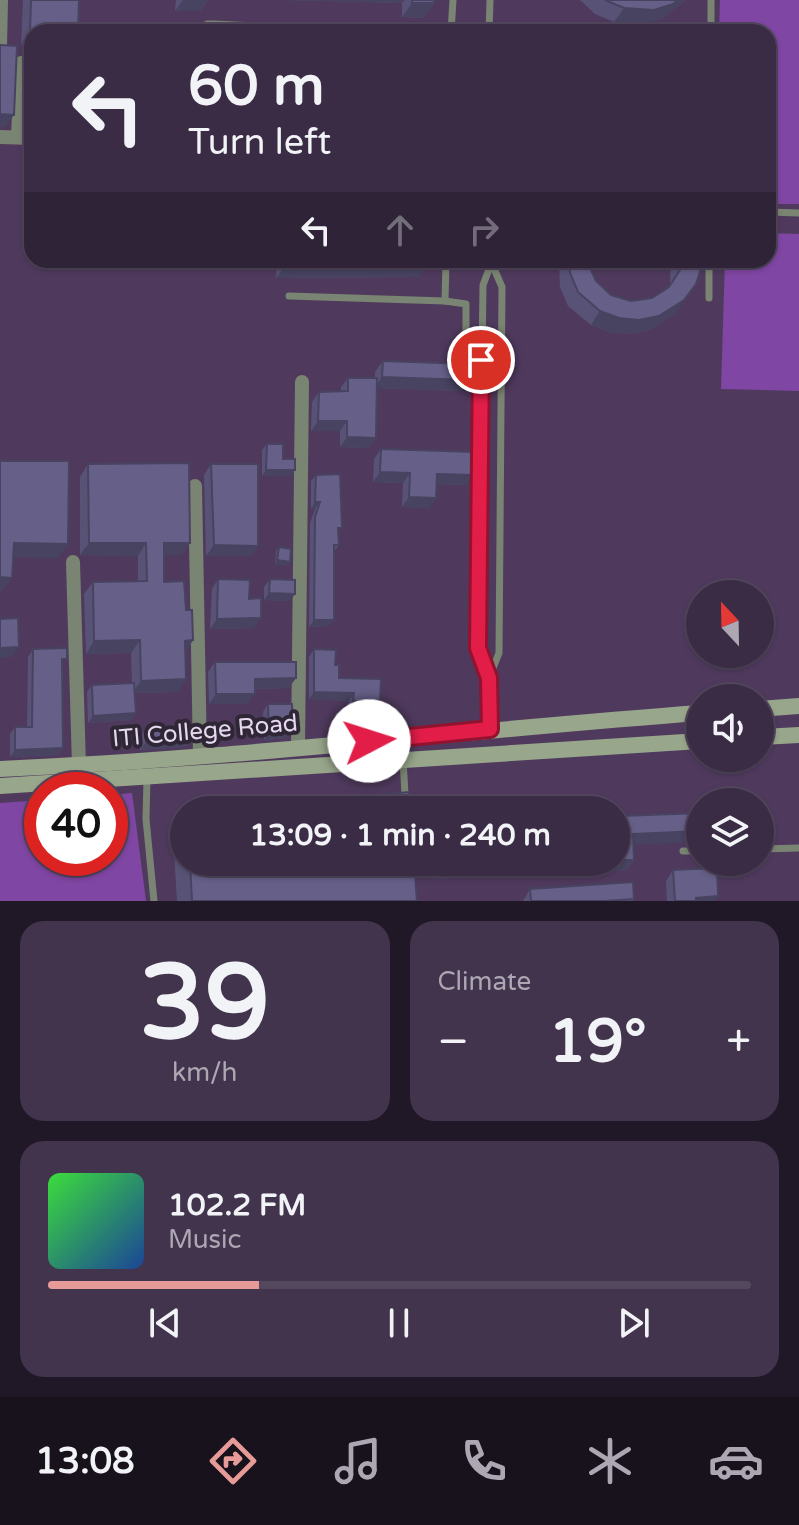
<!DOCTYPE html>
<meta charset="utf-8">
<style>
:root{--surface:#3b2c46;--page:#42344d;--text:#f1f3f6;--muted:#aca7b3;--line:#54485f;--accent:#e69b98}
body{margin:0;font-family:"Varela Round",sans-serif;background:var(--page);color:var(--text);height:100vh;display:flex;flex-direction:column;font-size:30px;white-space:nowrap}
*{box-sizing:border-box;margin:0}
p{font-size:26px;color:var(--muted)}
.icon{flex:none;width:44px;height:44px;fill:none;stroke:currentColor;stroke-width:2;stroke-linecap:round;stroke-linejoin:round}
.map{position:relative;height:901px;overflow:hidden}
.details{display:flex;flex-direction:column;gap:20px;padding:20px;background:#201826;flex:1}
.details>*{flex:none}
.guide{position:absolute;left:24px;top:24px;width:752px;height:244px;border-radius:24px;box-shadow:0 2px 6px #0004,0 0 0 2px var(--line);background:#3b2c46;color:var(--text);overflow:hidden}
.needle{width:52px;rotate:338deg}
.fabs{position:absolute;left:686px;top:580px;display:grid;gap:16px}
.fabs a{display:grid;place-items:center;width:88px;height:88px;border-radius:50%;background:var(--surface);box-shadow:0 2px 6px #0004,0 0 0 2px var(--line);font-size:40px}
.speed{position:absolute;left:24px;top:772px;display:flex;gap:16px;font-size:40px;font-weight:700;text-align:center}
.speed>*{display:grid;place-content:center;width:104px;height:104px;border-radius:50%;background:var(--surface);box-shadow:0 2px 6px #0004,0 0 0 2px var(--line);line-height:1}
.speed .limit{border:12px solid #d22;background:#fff;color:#111}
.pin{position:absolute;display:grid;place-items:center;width:68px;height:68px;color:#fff;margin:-34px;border:4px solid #fff;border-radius:50%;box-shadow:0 2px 8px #0007}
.me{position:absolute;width:88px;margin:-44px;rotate:85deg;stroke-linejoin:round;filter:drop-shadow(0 0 6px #0008)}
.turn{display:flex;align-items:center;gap:28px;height:168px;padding:0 32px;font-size:36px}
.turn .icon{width:104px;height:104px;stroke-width:2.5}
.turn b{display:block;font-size:56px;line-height:68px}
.lanes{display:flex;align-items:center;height:76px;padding:0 32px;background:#0003;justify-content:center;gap:40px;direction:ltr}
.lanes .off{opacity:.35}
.big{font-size:60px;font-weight:700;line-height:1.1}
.details .tile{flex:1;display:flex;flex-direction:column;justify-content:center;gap:12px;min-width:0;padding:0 28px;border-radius:24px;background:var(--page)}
.details .dial{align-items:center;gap:0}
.dial b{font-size:104px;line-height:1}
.song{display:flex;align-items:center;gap:24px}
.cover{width:96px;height:96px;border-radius:12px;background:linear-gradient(135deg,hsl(120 70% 55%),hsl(220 70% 35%))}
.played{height:8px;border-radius:4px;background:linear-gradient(90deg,var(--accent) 30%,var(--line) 30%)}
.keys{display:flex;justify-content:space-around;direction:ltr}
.heat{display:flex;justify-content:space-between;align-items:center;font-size:44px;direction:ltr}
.details .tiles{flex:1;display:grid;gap:20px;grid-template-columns:1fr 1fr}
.tile:last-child{grid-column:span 2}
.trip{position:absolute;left:170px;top:796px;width:460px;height:80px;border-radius:40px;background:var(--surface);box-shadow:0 2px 6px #0004,0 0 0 2px var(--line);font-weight:700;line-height:80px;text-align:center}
.dock{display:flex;height:128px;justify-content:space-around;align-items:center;background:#18121c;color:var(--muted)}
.dock .icon{width:56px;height:56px}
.dock .on{color:var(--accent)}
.dock b{font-size:36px;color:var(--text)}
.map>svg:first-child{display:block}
.green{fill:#7f46a3}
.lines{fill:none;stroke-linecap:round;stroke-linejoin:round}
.lane{stroke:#7a8472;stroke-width:7}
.street{stroke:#7a8472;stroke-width:14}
.secondary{stroke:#98a78b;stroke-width:16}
.wall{fill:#585376}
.shaded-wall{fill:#474360}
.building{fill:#666089;stroke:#474360;stroke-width:2}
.route-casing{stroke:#92132f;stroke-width:20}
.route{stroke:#e11d48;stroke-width:14}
.labels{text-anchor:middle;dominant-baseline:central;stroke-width:8;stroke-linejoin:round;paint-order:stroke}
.street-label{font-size:24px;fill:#e5d9ef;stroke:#2f2636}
</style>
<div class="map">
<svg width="799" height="901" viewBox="0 0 799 901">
<rect width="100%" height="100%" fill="#4f3a5d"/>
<!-- green -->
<g class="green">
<polygon points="720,0 799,0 799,204 768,204 768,32 719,32"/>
<polygon points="768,233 799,234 799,391 721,389 725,260 768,260"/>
<polygon points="132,793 146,901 0,901 0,803 42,800 42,858 110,858 110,795"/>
</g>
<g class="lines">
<!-- lane -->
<g class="lane">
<polyline points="196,32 207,24 214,24 375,32"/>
<polyline points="451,32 453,0"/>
<polyline points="489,32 490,0"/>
<polyline points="711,32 711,0"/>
<polyline points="768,212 799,213"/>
<polyline points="480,260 491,264"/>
<polyline points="289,296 445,301 466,304 466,342"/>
<polyline points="709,298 709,260"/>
<polyline points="445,301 446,260"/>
<polyline points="489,678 499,653 502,287 492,264"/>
<polyline points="490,729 489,678 478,648 483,285 491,264"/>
<polyline points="403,760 406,810"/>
<polyline points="147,778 146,819 154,901"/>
<polyline points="760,849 799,848"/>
<polyline points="683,851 700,851"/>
</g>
<!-- street -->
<g class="street">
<polyline points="0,47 1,0"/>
<polyline points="0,137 32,138"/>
<polyline points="18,137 21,63"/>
<polyline points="195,486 200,756"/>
<polyline points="73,562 79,766"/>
<polyline points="298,747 302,382"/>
</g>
<!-- secondary -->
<g class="secondary">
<polyline points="760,709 799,706"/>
<polyline points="760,737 799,735"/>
<path d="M0,769C234,759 467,730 700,713"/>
<polyline points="0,786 700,741"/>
</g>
</g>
<!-- wall -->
<g class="wall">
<polygon points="23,0 79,0 32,32 32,46 21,46"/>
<polygon points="176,0 208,0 200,11 175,11"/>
<polygon points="285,0 434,0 434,3 424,18 402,17 402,3"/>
<polygon points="580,0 686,0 663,18 644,24 614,22 595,14"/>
<polygon points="277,260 429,260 419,277 276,278"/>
<polygon points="559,260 590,260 590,268 596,281 611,295 631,301 652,298 668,288 670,284 671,260 702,260 675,314 649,330 630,334 609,332 591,325 568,306 560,287"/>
<polygon points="383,361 469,380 461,391 377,388 376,438 369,448 340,447 340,431 311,431 312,402 319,392 341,392 341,387 348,378 375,378 375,372"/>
<polygon points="267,444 295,470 291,476 262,476 262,450"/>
<polygon points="381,449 473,475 466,485 437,484 429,508 402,507 403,483 373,482 374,459"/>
<polygon points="88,464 190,543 181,555 164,555 164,582 186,610 193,640 185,652 186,679 177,692 135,693 136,713 131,720 88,723 87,692 92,685 132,683 131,653 86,654 84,594 93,582 138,581 138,556 80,555 80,477"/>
<polygon points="211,464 258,546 251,556 206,556 204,475"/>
<polygon points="316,475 338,533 339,545 334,551 329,626 309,627 310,523 315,509 311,509 311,481"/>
<polygon points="279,547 290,562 288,565 275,564 276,551"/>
<polygon points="218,579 249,599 254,628 210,629 212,589"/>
<polygon points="270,579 290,601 264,600 264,587"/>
<polygon points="33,649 62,666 63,748 58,755 10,757 10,734 15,727 27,727 28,657"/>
<polygon points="314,649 335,665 339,678 375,709 348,708 349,701 309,699 309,657"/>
<polygon points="215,662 289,688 255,689 248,704 209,704 208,672"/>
<polygon points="268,704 287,738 264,740 263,712"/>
<polygon points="145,730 190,739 185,747 140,750 140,737"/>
<polygon points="621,816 634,844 634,860 627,870 433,879 432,862 616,862 616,822"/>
<polygon points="184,818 184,862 414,862 417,901 177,901 173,834"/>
<polygon points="673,870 715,901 667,901 666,881"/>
<polygon points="530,889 634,899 633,901 523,901"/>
</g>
<!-- shaded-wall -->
<g class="shaded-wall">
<polygon points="183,0 208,0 200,11 175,11"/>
<polygon points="285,0 405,0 402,3"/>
<polygon points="678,0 686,0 663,18 644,24 614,22 624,8"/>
<polygon points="412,3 434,3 424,18 402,17"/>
<polygon points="30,33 32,33 32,46 21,46"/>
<polygon points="0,114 14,115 5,127 0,127"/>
<polygon points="429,263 419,277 276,278 286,264"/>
<polygon points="696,284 675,314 649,330 630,334 609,332 591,325 600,311 684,300"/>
<polygon points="382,377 469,380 461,391 374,388"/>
<polygon points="318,421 347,421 340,431 311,431"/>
<polygon points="347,437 376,438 369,448 340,447"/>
<polygon points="266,470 295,470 291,476 262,476"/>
<polygon points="380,472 410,473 403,483 373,482"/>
<polygon points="437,474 473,475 466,485 430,484"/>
<polygon points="409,497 436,498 429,508 402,507"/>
<polygon points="315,502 320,502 315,509 311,509"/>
<polygon points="14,543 68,544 58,558 4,557"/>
<polygon points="89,543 146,543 138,556 80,555"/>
<polygon points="164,543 190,543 181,555 155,556"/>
<polygon points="214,545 258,546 251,556 206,556"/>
<polygon points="277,560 290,562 288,565 275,564"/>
<polygon points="0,577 12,578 2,591 0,591"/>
<polygon points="269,593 295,594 290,601 264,600"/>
<polygon points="261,618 254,628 210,629 217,619"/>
<polygon points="314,620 334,620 329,626 309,627"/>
<polygon points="140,640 131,653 86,654 94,641"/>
<polygon points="193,640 185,653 185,641"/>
<polygon points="19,647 12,657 0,658 0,648"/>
<polygon points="296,678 289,688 248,689 255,679"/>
<polygon points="186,679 177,692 132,693 141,681"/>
<polygon points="314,692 354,693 349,701 309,699"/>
<polygon points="216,694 255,694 248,704 209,704"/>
<polygon points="353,701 380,702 375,709 348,708"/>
<polygon points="136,713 131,720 88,723 93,716"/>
<polygon points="293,731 287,738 264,740 269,733"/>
<polygon points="190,739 185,747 140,750 146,742"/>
<polygon points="63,748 58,755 10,757 15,750"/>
<polygon points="700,831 700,842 626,845 633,834"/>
<polygon points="616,860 634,860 627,870 433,879 441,869 583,862 616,862"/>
<polygon points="718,896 715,901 694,901 696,898"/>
</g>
<!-- building -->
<g class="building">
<polygon points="31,0 79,0 78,32 32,32 32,33 30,33"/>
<rect x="412" y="0" width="22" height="3"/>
<polygon points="605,0 678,0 673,4 654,10 624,8"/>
<polygon points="0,45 17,46 14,115 0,114"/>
<polygon points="286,260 429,260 429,263 286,264"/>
<polygon points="569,260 590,260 590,268 596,281 611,295 631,301 652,298 669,287 680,270 680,260 702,260 702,265 696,284 684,300 659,316 639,320 619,318 600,311 578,292 570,273"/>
<polygon points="383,361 470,364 469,380 382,377"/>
<polygon points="348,378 377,378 376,438 347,437 347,421 318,421 319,392 348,391"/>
<polygon points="267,444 283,444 283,459 295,459 295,470 266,470"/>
<polygon points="381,449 474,452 473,475 437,474 436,498 409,497 410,473 380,472"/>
<polygon points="0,461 69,461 68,544 14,543 12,578 0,577"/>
<polygon points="189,463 190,543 164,543 164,582 184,581 186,610 192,610 193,640 185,641 186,679 141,681 140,640 94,641 93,582 147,581 146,543 89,543 88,464"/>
<polygon points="211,464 258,464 258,546 214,545"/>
<polygon points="340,474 342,528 338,528 339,545 334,545 334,620 314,620 315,517 320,502 315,502 316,475"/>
<polygon points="279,547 291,549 290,562 277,560"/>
<polygon points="218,579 250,580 249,599 261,598 261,618 217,619"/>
<polygon points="270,579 295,580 295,594 269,593"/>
<polygon points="18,618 19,647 0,648 0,619"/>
<polygon points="67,648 67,659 62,659 63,748 15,750 15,727 32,727 33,649"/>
<polygon points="314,649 336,650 335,665 339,665 339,678 381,679 380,702 353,701 354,693 314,692"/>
<polygon points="215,662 296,662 296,678 255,679 255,694 216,694"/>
<polygon points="134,683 136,713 93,716 92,685"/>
<polygon points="268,704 292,704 293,731 269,733"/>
<polygon points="190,728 190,739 146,742 145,730"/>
<polygon points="409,792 410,810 222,810"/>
<polygon points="700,813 700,831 633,834 634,860 616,860 616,842 621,841 621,816"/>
<polygon points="190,862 414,862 417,901 192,901"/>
<polygon points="440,862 583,862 441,869"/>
<polygon points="717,868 718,896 696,898 696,901 675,901 673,870"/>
<polygon points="633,882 634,899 605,901 531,901 530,889"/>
</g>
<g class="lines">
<!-- route casing -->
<g class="route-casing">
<polyline id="route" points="369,741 490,729 489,678 478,648 481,360"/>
</g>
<!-- route -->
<use href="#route" class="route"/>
</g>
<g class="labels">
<!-- street labels -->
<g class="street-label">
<text transform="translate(205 731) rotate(-5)">ITI College Road</text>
</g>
</g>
</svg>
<div class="fabs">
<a><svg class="needle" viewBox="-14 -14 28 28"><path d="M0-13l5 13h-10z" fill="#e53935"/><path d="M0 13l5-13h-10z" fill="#aca7b3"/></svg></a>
<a><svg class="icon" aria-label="sound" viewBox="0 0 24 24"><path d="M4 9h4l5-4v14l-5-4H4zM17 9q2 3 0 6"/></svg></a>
<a><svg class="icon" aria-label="layers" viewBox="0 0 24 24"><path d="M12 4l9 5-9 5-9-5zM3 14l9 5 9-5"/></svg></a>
</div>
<div class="speed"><div class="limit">40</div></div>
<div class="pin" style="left:481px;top:360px;background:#d93025"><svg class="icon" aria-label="arrive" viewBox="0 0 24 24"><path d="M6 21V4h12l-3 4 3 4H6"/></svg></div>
<svg class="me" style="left:369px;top:741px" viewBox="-20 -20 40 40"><circle r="19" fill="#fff"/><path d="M0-13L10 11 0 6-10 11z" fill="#e11d48"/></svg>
<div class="trip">13:09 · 1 min · 240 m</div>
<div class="guide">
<div class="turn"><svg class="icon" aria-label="left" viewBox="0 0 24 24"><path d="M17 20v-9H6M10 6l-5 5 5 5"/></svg><div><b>60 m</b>Turn left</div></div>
<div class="lanes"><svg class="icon" aria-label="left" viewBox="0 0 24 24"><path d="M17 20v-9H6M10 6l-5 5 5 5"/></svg><svg class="icon off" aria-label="ahead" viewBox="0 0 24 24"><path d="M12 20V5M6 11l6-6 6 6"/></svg><svg class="icon off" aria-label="right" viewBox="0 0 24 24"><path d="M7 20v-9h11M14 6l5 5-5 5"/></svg></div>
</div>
</div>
<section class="details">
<div class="tiles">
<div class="tile dial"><b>39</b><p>km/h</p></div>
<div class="tile"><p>Climate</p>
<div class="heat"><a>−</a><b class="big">19°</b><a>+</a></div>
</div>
<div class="tile">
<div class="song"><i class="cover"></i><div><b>102.2 FM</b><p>Music</p></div></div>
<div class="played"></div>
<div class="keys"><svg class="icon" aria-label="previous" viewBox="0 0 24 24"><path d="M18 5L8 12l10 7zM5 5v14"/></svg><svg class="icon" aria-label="pause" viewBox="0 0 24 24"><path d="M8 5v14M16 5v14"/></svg><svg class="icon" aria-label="next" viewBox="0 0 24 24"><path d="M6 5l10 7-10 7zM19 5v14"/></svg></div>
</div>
</div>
</section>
<nav class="dock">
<b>13:08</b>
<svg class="icon on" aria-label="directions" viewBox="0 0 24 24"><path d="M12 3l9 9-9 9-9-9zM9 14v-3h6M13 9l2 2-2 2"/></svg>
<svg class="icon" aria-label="music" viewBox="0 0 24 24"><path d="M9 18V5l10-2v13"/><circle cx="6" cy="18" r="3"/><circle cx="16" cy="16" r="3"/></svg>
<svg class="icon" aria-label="phone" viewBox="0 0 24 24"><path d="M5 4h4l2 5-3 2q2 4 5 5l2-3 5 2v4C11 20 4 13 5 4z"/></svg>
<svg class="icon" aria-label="climate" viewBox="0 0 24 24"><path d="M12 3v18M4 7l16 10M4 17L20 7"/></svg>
<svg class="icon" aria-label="car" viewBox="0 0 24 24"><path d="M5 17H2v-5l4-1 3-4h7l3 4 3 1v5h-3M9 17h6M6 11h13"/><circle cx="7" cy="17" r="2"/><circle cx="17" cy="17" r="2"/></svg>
</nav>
